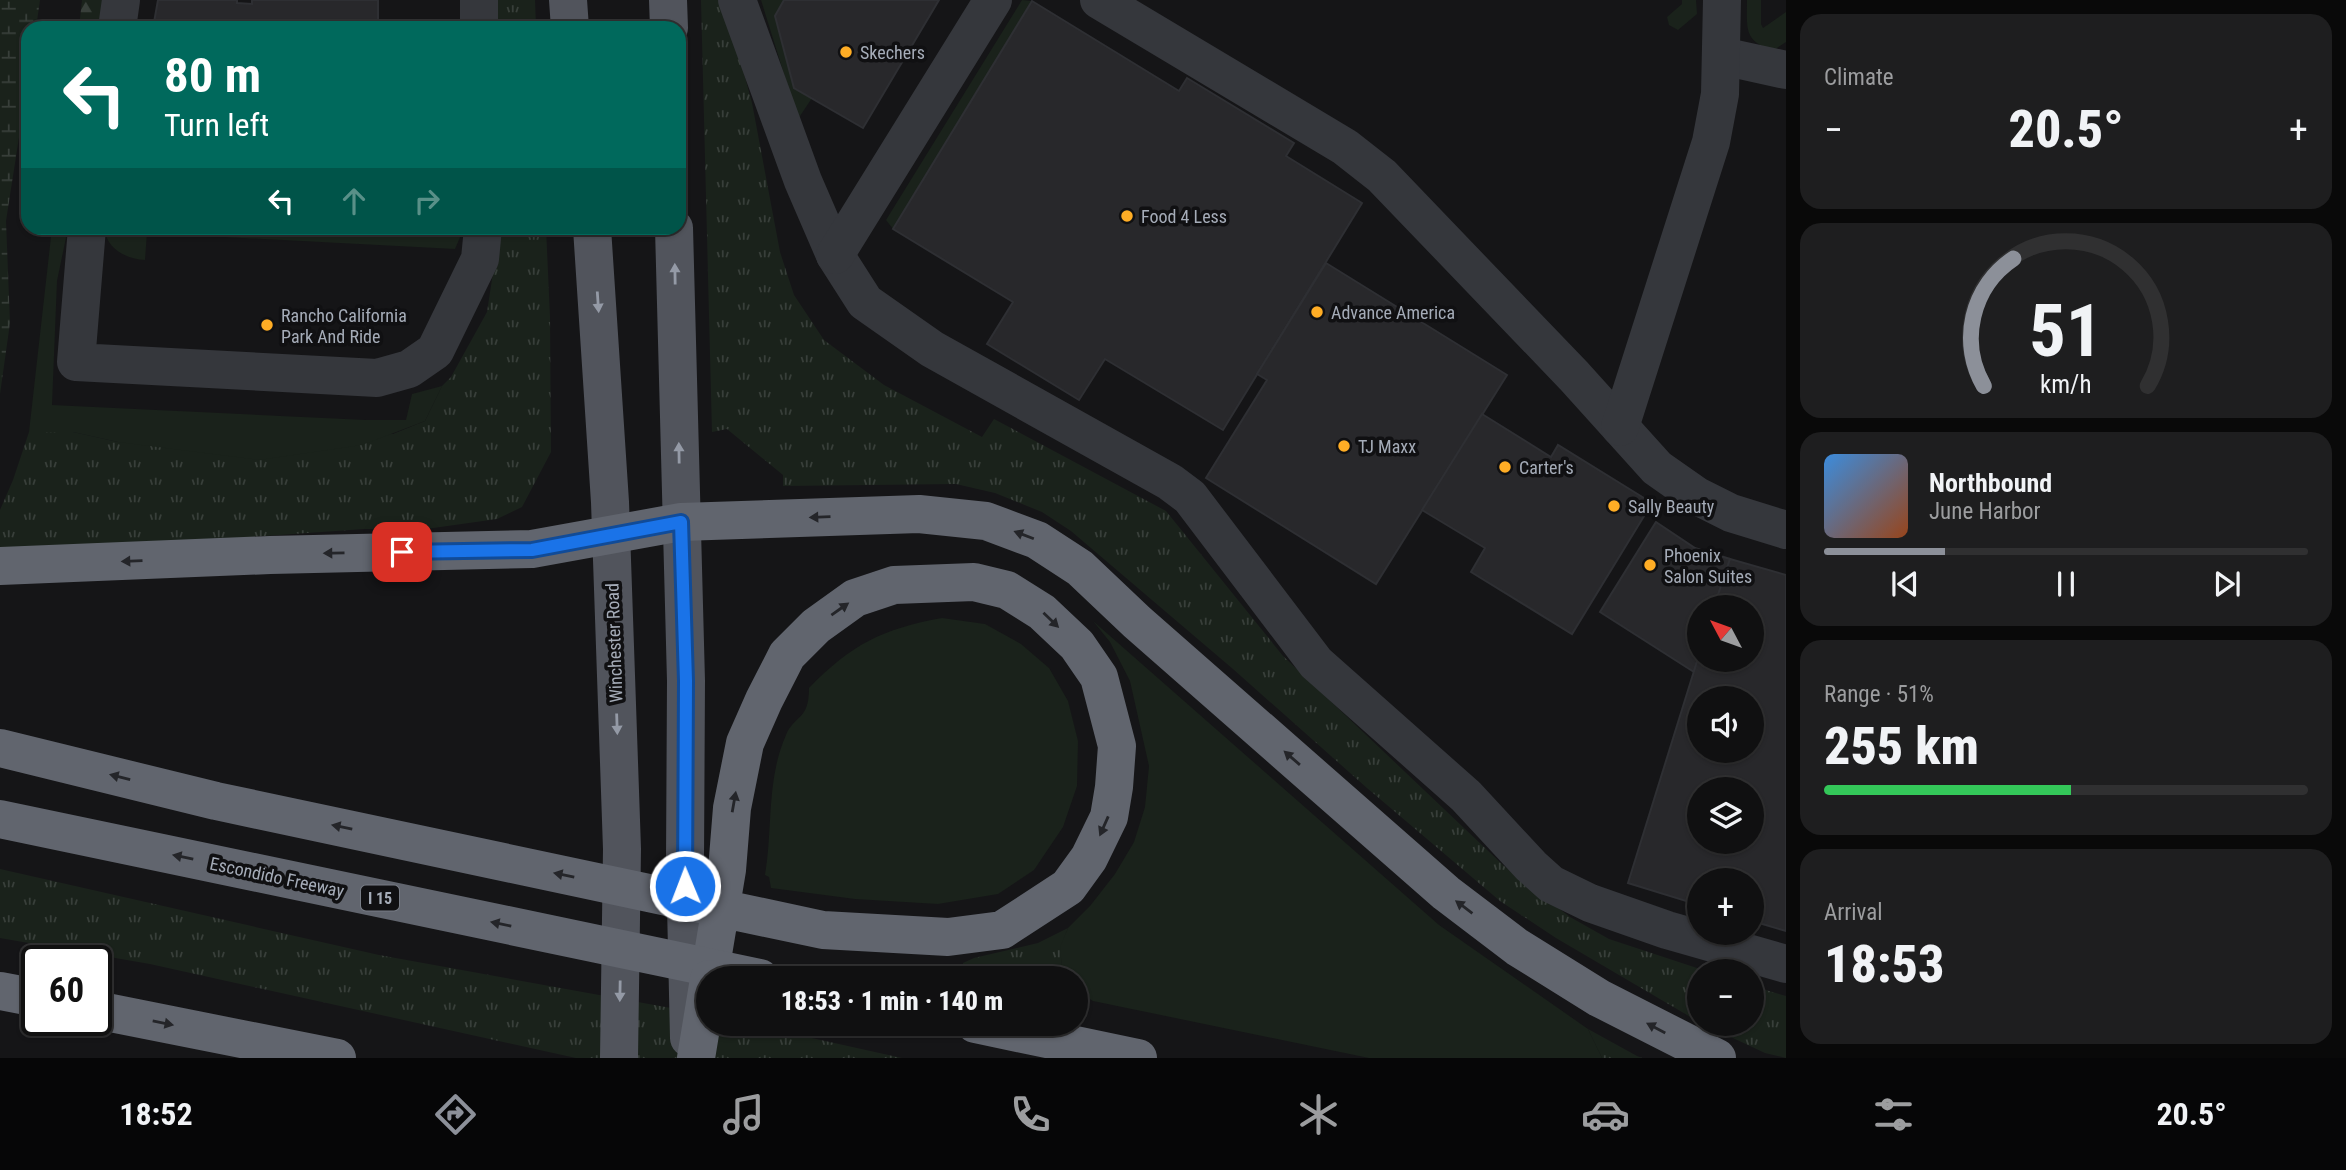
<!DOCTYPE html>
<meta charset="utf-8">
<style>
:root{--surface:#101011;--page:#1e1e1f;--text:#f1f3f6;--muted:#9c9d9f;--line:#303031;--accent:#8c9099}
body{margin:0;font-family:"Roboto Condensed",sans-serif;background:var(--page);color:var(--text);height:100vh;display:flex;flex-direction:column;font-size:26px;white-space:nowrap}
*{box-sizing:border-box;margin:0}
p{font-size:23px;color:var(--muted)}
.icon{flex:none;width:38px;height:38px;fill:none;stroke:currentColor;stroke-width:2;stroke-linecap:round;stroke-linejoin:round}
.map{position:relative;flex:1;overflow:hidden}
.panel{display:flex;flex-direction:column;gap:14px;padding:14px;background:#090909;width:560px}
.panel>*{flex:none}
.guide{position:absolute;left:21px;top:21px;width:665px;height:214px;border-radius:21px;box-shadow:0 2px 5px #0004,0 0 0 2px var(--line);background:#00695c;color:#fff;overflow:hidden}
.needle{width:46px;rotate:311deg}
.tools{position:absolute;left:1687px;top:595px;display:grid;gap:14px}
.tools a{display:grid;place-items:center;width:77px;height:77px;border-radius:50%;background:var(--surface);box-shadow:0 2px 5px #0004,0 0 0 2px var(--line);font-size:35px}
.speed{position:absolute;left:21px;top:945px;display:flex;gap:14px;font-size:35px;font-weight:700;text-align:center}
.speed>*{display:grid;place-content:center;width:91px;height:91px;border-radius:50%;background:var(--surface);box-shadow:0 2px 5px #0004,0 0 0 2px var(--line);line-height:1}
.speed .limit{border:4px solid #111;border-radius:10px;background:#fff;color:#111}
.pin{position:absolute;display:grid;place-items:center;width:60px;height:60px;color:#fff;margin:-30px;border-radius:14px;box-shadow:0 4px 10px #0006}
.me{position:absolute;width:77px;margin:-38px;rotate:359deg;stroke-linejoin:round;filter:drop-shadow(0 0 5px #0008)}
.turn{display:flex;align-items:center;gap:24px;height:147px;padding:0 28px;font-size:32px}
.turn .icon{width:91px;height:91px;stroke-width:2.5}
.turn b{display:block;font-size:49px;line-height:60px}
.lanes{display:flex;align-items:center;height:66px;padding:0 28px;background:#0003;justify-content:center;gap:35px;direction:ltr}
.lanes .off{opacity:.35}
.big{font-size:52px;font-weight:800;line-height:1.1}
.panel .card{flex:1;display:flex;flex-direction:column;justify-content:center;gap:10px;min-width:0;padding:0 24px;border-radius:21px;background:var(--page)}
.panel .dial{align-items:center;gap:0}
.dial svg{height:182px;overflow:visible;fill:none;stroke:var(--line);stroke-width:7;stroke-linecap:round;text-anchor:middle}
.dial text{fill:var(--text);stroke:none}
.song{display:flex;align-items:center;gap:21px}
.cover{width:84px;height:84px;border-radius:10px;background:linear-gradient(135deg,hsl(210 70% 55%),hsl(20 70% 35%))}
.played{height:7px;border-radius:4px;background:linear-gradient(90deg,var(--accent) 25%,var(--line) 25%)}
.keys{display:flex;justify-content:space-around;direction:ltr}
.heat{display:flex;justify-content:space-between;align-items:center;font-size:38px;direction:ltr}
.charge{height:10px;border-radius:5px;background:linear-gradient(90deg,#34c759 51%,var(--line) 0)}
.trip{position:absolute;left:696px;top:966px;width:392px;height:70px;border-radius:35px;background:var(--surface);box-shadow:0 2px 5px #0004,0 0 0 2px var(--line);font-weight:800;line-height:70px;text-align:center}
.dock{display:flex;height:112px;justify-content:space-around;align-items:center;background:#060607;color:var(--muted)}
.dock .icon{width:49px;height:49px}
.dock .active{color:var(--accent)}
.dock b{font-size:32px;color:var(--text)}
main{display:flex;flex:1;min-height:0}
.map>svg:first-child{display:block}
.grass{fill:url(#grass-tufts)}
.forest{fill:url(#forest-firs)}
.wetland{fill:url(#wetland-marsh)}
.garden{fill:#1a221b}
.building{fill:#28282b;stroke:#2e2f33;stroke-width:2;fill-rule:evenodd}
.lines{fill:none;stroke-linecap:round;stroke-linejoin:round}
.minor{stroke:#35373c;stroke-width:38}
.major{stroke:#51545c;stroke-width:38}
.highway{stroke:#61656e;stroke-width:38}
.oneway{fill:#949aa6}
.oneway2{fill:#242529}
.route-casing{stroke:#114b97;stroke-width:18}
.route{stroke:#1a73e8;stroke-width:12}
.poi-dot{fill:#ffad25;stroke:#101012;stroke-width:2.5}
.labels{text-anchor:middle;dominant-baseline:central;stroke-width:7;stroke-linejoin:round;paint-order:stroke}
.shield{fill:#101012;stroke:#787d86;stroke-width:2}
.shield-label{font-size:16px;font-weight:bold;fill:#a5acb8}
.poi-label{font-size:18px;fill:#a5acb8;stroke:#101012;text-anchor:start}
.street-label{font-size:18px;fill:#a5acb8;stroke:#101012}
</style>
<main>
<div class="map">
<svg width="1786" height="1058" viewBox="0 0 1786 1058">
<defs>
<pattern id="grass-tufts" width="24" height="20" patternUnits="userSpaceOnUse" patternTransform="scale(1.75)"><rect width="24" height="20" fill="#1a221b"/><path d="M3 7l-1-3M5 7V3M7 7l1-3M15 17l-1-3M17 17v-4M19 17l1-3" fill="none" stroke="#383f3a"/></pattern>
<pattern id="forest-firs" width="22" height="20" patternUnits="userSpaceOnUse" patternTransform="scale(1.75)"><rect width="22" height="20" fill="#1a221b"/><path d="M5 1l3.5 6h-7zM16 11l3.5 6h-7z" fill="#383f3a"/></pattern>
<pattern id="wetland-marsh" width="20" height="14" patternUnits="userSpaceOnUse" patternTransform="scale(1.75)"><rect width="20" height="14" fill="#1a221b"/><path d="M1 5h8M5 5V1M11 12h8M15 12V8" fill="none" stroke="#383f3a"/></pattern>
</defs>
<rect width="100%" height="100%" fill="#151517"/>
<!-- grass -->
<g class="grass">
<polygon points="495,0 535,0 536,28 495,28"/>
<polygon points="701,0 724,0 752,103 780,252 794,295 824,340 884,385 982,437 994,419 1166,511 1283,656 1504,866 1570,917 1609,939 1706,971 1699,971 1699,1022 1556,938 1500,901 1367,788 1233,669 1071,531 1042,512 995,493 956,484 783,486 783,475 727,429 712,432"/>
<polygon points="495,228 546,228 550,317 551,452 522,507 497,519 426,529 364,529 0,555 0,510 13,480 29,432 73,432 118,442 393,434 425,421 442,386 451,377 487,312 495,260"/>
<polygon points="0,869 379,955 693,1012 692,1058 576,1058 150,964 0,938"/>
<path d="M1068,928C1061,946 1057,961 1067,978H978L963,972V963L974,958L1038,943Z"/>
<polygon points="1752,986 1786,996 1786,1058 1765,1053 1703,1024 1752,1024"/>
<polygon points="709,1024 748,1024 902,1058 696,1058"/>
<polygon points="1588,1029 1637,1056 1642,1058 1602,1058"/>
</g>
<!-- forest -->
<polygon class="forest" points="82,0 105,0 101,28 79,28"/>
<!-- wetland -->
<polygon class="wetland" points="0,0 40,0 36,28 28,28 28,79 6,221 10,323 0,394"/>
<!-- garden -->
<g class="garden">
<polygon points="761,0 784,0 775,16 794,87 812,98 798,119"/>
<polygon points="1022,0 1032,1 893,229 886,220"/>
<polygon points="1682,0 1696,0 1697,14 1678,30 1669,25 1667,17 1682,4"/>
<path d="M1747,0H1761V24L1763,28L1786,12V42L1774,50C1743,42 1747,27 1747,0Z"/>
<polygon points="52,228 68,228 57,281 52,405 366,420 406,420 412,394 442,386 425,421 362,445 259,460 118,442 73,432 29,432"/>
<path d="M105,228H464L455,249L147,233L145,260C126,259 105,248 105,228Z"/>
<path d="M942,618L985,624L1021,644L1049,668L1068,701L1078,741L1077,786L1063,827L1034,870L998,894L938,904L855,899L771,888L769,877L765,875C773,828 766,780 786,735C795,714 809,721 809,688C852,644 882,629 942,618Z"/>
<polygon points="1093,621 1439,925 1588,1029 1602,1058 1369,1058 1093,1001 1076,990 1076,978 1067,978 1062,969 1060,947 1068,928 1090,906 1115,874 1134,842 1145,807 1149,766 1130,681 1110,642"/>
</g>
<!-- building -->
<g class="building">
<polygon points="158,0 237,0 237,3 252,4 252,0 378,0 378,28 153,28"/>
<polygon points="784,0 939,0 863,128 794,88 775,16"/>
<polygon points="1032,1 1179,91 1187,78 1294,143 1286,156 1362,203 1223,430 1105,359 1079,400 987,344 1013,302 893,229"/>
<polygon points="1326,263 1507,375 1376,584 1206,478 1267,380 1257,374"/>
<polygon points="1482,414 1551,457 1558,445 1652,503 1572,634 1471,572 1485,548 1422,510"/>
<polygon points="1656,522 1695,548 1730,559 1714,607 1699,607 1699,655 1694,672 1600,612"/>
<path d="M1730,559L1786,575V931L1752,921V880H1699V905L1628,883L1699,655V660H1752V607H1714ZM1699,698H1752V751H1699ZM1699,789H1752V842H1699Z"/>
</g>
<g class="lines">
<!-- minor -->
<g class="minor">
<polyline points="737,0 803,181 835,255 865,302 932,349 1170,482 1190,497 1316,663 1466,796 1531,866 1551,884 1590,903 1667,930 1786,964"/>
<polyline points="1099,0 1345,147 1382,176 1574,376 1657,468 1697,496 1731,513 1786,530"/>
<polyline points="117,28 121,0"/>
<polyline points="479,28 479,0"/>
<polyline points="1722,56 1786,70"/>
<polyline points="87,228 76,362 377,378 409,369 435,351 480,259 483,228"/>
<polyline points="835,255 993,0"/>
<polyline points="1620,427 1711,142 1720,94 1722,0"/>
</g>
<!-- major -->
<g class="major">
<polyline points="568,0 570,28"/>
<polyline points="668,0 669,28"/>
<polyline points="592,228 610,502 622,849 619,1058"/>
<polyline points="674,228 686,681 685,861 689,1038"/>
</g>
<!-- highway -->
<g class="highway">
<polyline points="0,566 270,555 532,549 681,522 919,514 986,521 1037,540 1080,568 1137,622 1446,893 1517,947 1599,998 1717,1058"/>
<polyline points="0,748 216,801 823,930 948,937 1002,930 1068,887 1089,858 1109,817 1114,787 1117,746 1099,677 1077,645 1042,612 1007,590 974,582 894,585 855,598 816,626 787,655 764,700 745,743 732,808 727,870 709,978"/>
<polyline points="0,819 760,978"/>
<polyline points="0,991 37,998"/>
<polyline points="96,1010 337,1058"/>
<polyline points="975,1024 1138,1058"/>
<polyline points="696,1058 709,979"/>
</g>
</g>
<!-- one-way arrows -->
<defs><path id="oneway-solid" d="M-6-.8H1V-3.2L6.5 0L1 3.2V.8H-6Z" transform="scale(1.75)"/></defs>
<g class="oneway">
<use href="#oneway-solid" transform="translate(675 274) rotate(-91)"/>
<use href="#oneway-solid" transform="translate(598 302) rotate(86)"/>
<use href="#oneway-solid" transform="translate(679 453) rotate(-91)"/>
<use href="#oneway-solid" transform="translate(617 724) rotate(88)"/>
<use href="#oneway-solid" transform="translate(620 991) rotate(91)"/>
</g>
<g class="oneway2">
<use href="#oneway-solid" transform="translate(820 517) rotate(178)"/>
<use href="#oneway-solid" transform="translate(1024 535) rotate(-159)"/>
<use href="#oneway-solid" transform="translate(334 553) rotate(179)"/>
<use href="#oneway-solid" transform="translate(132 561) rotate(178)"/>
<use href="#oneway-solid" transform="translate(840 609) rotate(-35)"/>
<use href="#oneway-solid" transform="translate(1051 620) rotate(44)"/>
<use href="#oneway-solid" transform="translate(1292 758) rotate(-139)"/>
<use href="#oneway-solid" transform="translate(120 777) rotate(-166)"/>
<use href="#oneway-solid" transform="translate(734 802) rotate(-80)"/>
<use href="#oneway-solid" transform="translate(1104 826) rotate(114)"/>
<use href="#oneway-solid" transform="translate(342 827) rotate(-168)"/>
<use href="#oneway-solid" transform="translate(183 857) rotate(-168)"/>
<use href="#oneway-solid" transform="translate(564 875) rotate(-168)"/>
<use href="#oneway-solid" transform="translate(1464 907) rotate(-143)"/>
<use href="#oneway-solid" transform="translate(501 924) rotate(-168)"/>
<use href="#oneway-solid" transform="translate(163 1023) rotate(11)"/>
<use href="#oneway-solid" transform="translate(1656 1028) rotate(-152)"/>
</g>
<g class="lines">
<!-- route casing -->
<g class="route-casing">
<polyline id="route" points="402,552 532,550 681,522 686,681 685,886"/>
</g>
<!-- route -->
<use href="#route" class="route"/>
</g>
<!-- markers -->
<g class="poi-dot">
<circle cx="846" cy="52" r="7"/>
<circle cx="1127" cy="216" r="7"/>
<circle cx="1317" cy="312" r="7"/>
<circle cx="267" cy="325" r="7"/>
<circle cx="1344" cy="446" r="7"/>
<circle cx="1505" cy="467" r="7"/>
<circle cx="1614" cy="506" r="7"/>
<circle cx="1650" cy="565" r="7"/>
</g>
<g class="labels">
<!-- shield labels -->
<rect class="shield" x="361" y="885.5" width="38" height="25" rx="5"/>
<g class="shield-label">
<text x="380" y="898">I 15</text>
</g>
<!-- poi labels -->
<g class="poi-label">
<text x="860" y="52">Skechers</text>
<text x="1141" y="216">Food 4 Less</text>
<text x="1331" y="312">Advance America</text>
<text x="281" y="315">Rancho California<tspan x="281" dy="21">Park And Ride</tspan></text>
<text x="1358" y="446">TJ Maxx</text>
<text x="1519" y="467">Carter's</text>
<text x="1628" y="506">Sally Beauty</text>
<text x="1664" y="555">Phoenix<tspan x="1664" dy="21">Salon Suites</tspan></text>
</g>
<!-- street labels -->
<g class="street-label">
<text transform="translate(614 643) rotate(-92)">Winchester Road</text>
<text transform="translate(277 877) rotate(12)">Escondido Freeway</text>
</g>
</g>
</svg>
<div class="tools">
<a><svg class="needle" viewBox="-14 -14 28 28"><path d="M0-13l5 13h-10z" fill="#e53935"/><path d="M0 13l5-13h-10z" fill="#9c9d9f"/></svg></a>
<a><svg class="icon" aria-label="sound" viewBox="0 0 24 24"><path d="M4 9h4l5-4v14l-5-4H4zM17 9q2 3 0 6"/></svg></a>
<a><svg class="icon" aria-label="layers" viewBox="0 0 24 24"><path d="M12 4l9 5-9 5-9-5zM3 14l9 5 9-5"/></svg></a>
<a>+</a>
<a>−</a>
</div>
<div class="speed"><div class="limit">60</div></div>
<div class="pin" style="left:402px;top:552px;background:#d93025"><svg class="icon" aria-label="arrive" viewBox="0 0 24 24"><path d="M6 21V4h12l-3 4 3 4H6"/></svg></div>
<svg class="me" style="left:685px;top:886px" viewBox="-20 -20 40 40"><circle r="17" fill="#1a73e8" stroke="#fff" stroke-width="3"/><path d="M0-11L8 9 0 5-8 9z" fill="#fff"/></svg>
<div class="trip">18:53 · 1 min · 140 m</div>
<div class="guide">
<div class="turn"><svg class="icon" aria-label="left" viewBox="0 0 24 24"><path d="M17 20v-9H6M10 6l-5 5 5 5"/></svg><div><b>80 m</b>Turn left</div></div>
<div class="lanes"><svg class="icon" aria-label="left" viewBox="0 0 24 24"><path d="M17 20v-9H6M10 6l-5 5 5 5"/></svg><svg class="icon off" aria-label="ahead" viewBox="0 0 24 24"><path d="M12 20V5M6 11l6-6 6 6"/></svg><svg class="icon off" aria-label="right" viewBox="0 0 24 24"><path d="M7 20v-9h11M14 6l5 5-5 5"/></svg></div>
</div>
</div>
<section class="panel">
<div class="card"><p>Climate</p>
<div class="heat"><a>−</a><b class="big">20.5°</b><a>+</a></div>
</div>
<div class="card dial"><svg viewBox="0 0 100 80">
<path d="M14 69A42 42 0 1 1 86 69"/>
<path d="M14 69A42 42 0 0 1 27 13" stroke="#8c9099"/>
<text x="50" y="56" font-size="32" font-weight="700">51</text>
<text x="50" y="72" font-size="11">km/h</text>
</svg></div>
<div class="card">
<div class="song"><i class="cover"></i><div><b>Northbound</b><p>June Harbor</p></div></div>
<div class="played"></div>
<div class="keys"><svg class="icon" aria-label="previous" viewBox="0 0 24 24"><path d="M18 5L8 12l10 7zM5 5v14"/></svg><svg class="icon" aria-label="pause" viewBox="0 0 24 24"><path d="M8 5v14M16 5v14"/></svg><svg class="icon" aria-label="next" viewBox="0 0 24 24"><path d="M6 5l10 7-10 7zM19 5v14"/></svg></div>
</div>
<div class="card"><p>Range · 51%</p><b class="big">255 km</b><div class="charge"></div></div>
<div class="card"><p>Arrival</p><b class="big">18:53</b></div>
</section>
</main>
<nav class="dock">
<b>18:52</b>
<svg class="icon active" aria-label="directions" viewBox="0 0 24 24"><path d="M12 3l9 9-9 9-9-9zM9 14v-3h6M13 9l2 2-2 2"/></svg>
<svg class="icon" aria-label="music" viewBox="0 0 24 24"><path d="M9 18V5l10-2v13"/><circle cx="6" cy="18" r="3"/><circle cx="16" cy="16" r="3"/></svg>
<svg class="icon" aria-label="phone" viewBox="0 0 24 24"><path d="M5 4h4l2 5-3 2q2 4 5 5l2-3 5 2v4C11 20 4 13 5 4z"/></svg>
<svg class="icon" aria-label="climate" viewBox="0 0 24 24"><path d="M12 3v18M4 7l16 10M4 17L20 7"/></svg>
<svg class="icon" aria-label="car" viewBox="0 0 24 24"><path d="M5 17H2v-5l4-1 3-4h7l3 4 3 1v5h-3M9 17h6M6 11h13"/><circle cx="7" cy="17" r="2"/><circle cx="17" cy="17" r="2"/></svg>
<svg class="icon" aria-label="filters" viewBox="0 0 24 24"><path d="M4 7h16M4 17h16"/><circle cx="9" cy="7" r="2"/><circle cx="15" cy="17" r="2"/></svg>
<b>20.5°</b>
</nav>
